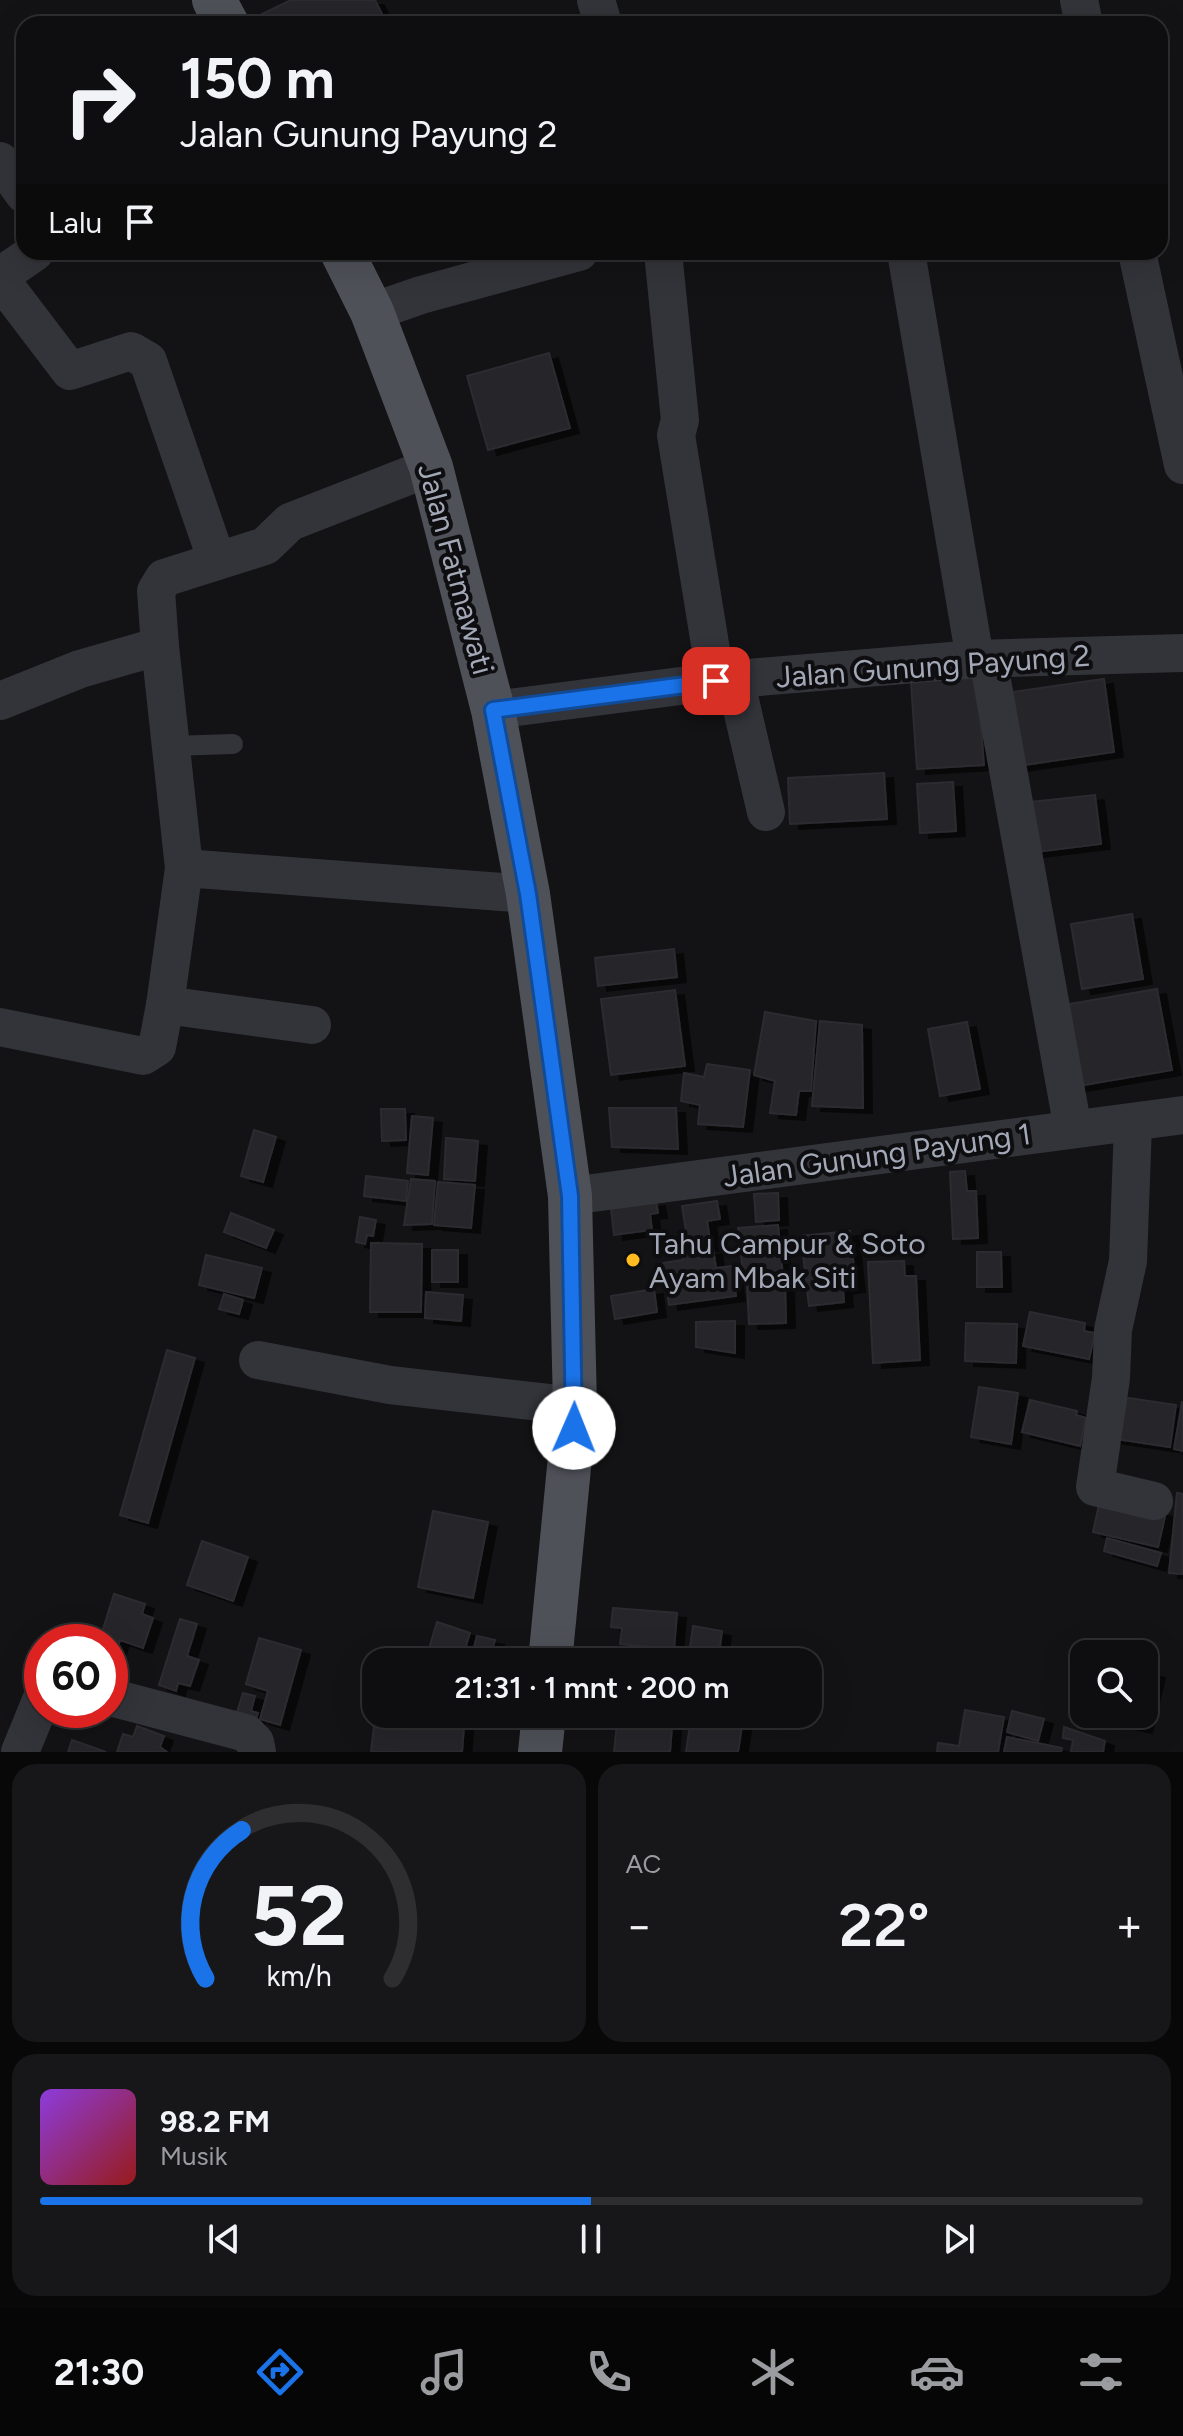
<!DOCTYPE html>
<html lang="id">
<meta charset="utf-8">
<style>
:root{--surface:#0e0e10;--page:#171719;--text:#f1f3f6;--muted:#9b9c9f;--line:#2e2e30;--accent:#1a73e8}
body{margin:0;font-family:Figtree,sans-serif;background:var(--page);color:var(--text);height:100vh;display:flex;flex-direction:column;font-size:30px;white-space:nowrap}
*{box-sizing:border-box;margin:0}
p{font-size:26px;color:var(--muted)}
.icon{flex:none;width:44px;height:44px;fill:none;stroke:currentColor;stroke-width:2;stroke-linecap:round;stroke-linejoin:round}
.map{position:relative;height:1752px;overflow:hidden}
.side{display:flex;flex-direction:column;gap:12px;padding:12px;background:#080809;flex:1}
.side>*{flex:none}
.top-card{position:absolute;left:16px;top:16px;width:1152px;height:244px;border-radius:24px;box-shadow:0 8px 32px #0002,0 0 0 2px var(--line);background:#0e0e10;color:var(--text);overflow:hidden}
.controls{position:absolute;left:1070px;top:1640px;display:grid;gap:16px}
.controls a{display:grid;place-items:center;width:88px;height:88px;border-radius:16px;background:var(--surface);box-shadow:0 8px 32px #0002,0 0 0 2px var(--line);font-size:40px}
.speed{position:absolute;left:24px;top:1624px;display:flex;gap:16px;font-size:40px;font-weight:700;text-align:center}
.speed>*{display:grid;place-content:center;width:104px;height:104px;border-radius:50%;background:var(--surface);box-shadow:0 8px 32px #0002,0 0 0 2px var(--line);line-height:1}
.speed .limit{border:12px solid #d22;background:#fff;color:#111}
.pin{position:absolute;display:grid;place-items:center;width:68px;height:68px;color:#fff;margin:-34px;border-radius:16px;box-shadow:0 4px 12px #0006}
.me{position:absolute;width:88px;margin:-44px;rotate:1deg;stroke-linejoin:round;filter:drop-shadow(0 0 6px #0008)}
.turn{display:flex;align-items:center;gap:28px;height:168px;padding:0 32px;font-size:36px}
.turn .icon{width:104px;height:104px;stroke-width:2.5}
.turn b{display:block;font-size:56px;line-height:68px}
.then{display:flex;align-items:center;height:76px;padding:0 32px;background:#0003;gap:16px;font-size:30px}
.big{font-size:60px;font-weight:600;line-height:1.1}
.side .tile{flex:1;display:flex;flex-direction:column;justify-content:center;gap:12px;min-width:0;padding:0 28px;border-radius:24px;background:var(--page)}
.side .dial{align-items:center;gap:0}
.dial svg{height:208px;overflow:visible;fill:none;stroke:var(--line);stroke-width:7;stroke-linecap:round;text-anchor:middle}
.dial text{fill:var(--text);stroke:none}
.song{display:flex;align-items:center;gap:24px}
.cover{width:96px;height:96px;border-radius:12px;background:linear-gradient(135deg,hsl(270 70% 55%),hsl(0 70% 35%))}
.played{height:8px;border-radius:4px;background:linear-gradient(90deg,var(--accent) 50%,var(--line) 50%)}
.keys{display:flex;justify-content:space-around;direction:ltr}
.heat{display:flex;justify-content:space-between;align-items:center;font-size:44px;direction:ltr}
.side .tiles{flex:1;display:grid;gap:12px;grid-template-columns:1fr 1fr}
.tile:last-child{grid-column:span 2}
.trip{position:absolute;left:362px;top:1648px;width:460px;height:80px;border-radius:24px;background:var(--surface);box-shadow:0 8px 32px #0002,0 0 0 2px var(--line);font-weight:600;line-height:80px;text-align:center}
.dock{display:flex;height:128px;justify-content:space-around;align-items:center;background:#060606;color:var(--muted)}
.dock .icon{width:56px;height:56px}
.dock .selected{color:var(--accent)}
.dock b{font-size:36px;color:var(--text)}
.map>svg:first-child{display:block}
.building{fill:#262629;stroke:#2d2c31;stroke-width:2;filter:url(#shadow)}
.lines{fill:none;stroke-linecap:round;stroke-linejoin:round}
.lane{stroke:#33343a;stroke-width:20}
.street{stroke:#33343a;stroke-width:38}
.primary{stroke:#4f5159;stroke-width:44}
.route-casing{stroke:#114b97;stroke-width:20}
.route{stroke:#1a73e8;stroke-width:14}
.poi-dot{fill:#ffbb20;stroke:#0e0e10;stroke-width:3}
.labels{text-anchor:middle;dominant-baseline:central;stroke-width:8;stroke-linejoin:round;paint-order:stroke}
.street-label{font-size:30px;fill:#a3a8b7;stroke:#0e0e10}
.poi-label{font-size:30px;fill:#a3a8b7;stroke:#0e0e10;text-anchor:start}
</style>
<div class="map">
<svg width="1183" height="1752" viewBox="0 0 1183 1752">
<defs>
<filter id="shadow"><feDropShadow dx="9" dy="5" stdDeviation="0" flood-color="#0009"/></filter>
</defs>
<rect width="100%" height="100%" fill="#131315"/>
<!-- building -->
<g class="building">
<polygon points="291,0 375,0 387,24 260,24 256,17"/>
<polygon points="549,353 570,428 488,450 467,376"/>
<polygon points="977,678 984,765 917,769 911,682"/>
<polygon points="1104,679 1114,752 1010,767 999,694"/>
<polygon points="884,773 887,819 790,824 788,778"/>
<polygon points="953,782 956,831 920,833 917,784"/>
<polygon points="1095,795 1101,844 1028,853 1022,803"/>
<polygon points="1132,914 1143,979 1082,989 1071,924"/>
<polygon points="674,949 677,977 598,986 595,958"/>
<polygon points="1157,989 1172,1070 1072,1087 1058,1006"/>
<polygon points="675,990 685,1066 611,1075 601,999"/>
<polygon points="765,1012 816,1021 811,1091 799,1091 796,1115 770,1113 775,1081 754,1075"/>
<polygon points="820,1021 862,1025 863,1108 812,1106"/>
<polygon points="967,1022 980,1089 940,1096 928,1029"/>
<polygon points="707,1064 750,1070 743,1127 698,1124 700,1105 681,1101 684,1073 704,1077"/>
<polygon points="609,1108 676,1108 678,1149 612,1147"/>
<polygon points="381,1109 405,1109 406,1140 382,1141"/>
<polygon points="412,1116 433,1118 428,1175 407,1173"/>
<polygon points="254,1130 276,1137 263,1182 241,1176"/>
<polygon points="446,1138 478,1141 475,1181 444,1179"/>
<polygon points="965,1171 967,1191 976,1191 978,1238 953,1239 950,1172"/>
<polygon points="366,1176 408,1181 406,1201 364,1196"/>
<polygon points="411,1179 435,1181 432,1224 404,1225"/>
<polygon points="438,1182 475,1185 471,1228 434,1225"/>
<polygon points="778,1193 779,1220 756,1222 754,1194"/>
<polygon points="656,1201 658,1213 650,1214 652,1230 614,1235 611,1208"/>
<polygon points="717,1201 720,1219 707,1221 711,1246 689,1249 682,1206"/>
<polygon points="231,1213 274,1230 266,1248 224,1232"/>
<polygon points="360,1217 376,1220 373,1236 367,1235 365,1244 356,1242"/>
<polygon points="778,1225 783,1277 744,1281 738,1228"/>
<polygon points="850,1231 856,1287 843,1289 844,1302 809,1306 801,1236"/>
<polygon points="371,1243 422,1244 421,1312 370,1312"/>
<polygon points="713,1249 716,1268 732,1266 736,1296 669,1305 663,1263 683,1260 682,1253"/>
<rect x="432" y="1250" width="26" height="32"/>
<polygon points="977,1252 1001,1252 1002,1287 977,1287"/>
<polygon points="206,1255 262,1268 254,1298 199,1285"/>
<polygon points="904,1261 905,1276 916,1276 920,1360 873,1363 868,1262"/>
<polygon points="785,1282 786,1323 749,1324 747,1283"/>
<polygon points="654,1289 657,1312 615,1319 611,1296"/>
<polygon points="426,1292 463,1295 461,1321 425,1318"/>
<polygon points="224,1294 243,1300 239,1314 219,1309"/>
<polygon points="1030,1312 1085,1323 1084,1331 1095,1333 1089,1359 1023,1346"/>
<polygon points="735,1321 735,1353 696,1347 696,1322"/>
<polygon points="966,1323 1017,1324 1016,1363 965,1361"/>
<polygon points="167,1350 195,1358 148,1523 120,1515"/>
<polygon points="979,1387 1018,1393 1011,1444 971,1437"/>
<polygon points="1115,1396 1176,1405 1170,1447 1109,1438"/>
<polygon points="1030,1400 1077,1411 1076,1415 1086,1418 1080,1446 1022,1432"/>
<polygon points="1182,1402 1183,1402 1183,1451 1174,1449"/>
<polygon points="1177,1493 1183,1494 1183,1574 1169,1573"/>
<polygon points="1099,1505 1166,1512 1158,1547 1093,1532"/>
<polygon points="433,1511 488,1522 473,1598 418,1587"/>
<polygon points="1107,1538 1161,1553 1157,1566 1104,1551"/>
<polygon points="202,1541 248,1557 233,1601 187,1585"/>
<polygon points="114,1594 145,1604 142,1614 153,1618 143,1648 120,1640 117,1650 110,1648 110,1642 99,1642"/>
<polygon points="613,1608 677,1613 674,1649 620,1644 622,1628 611,1627"/>
<polygon points="180,1619 197,1624 187,1656 199,1660 190,1686 178,1683 176,1691 159,1685"/>
<polygon points="437,1622 470,1633 461,1662 425,1662"/>
<polygon points="693,1626 722,1631 718,1662 688,1662"/>
<polygon points="477,1636 495,1640 489,1662 470,1662"/>
<polygon points="259,1638 301,1650 280,1725 260,1719 268,1691 246,1684"/>
<polygon points="1144,1670 1156,1673 1143,1728 1115,1722 1117,1714 1144,1714"/>
<polygon points="243,1693 255,1696 251,1711 258,1713 252,1731 233,1725"/>
<polygon points="376,1709 376,1714 465,1714 462,1752 371,1752"/>
<polygon points="965,1710 1004,1717 998,1752 937,1752 938,1743 959,1746"/>
<polygon points="1012,1711 1044,1719 1038,1741 1007,1732"/>
<polygon points="618,1714 673,1714 670,1752 614,1752"/>
<polygon points="691,1718 742,1726 738,1752 686,1752"/>
<polygon points="137,1726 164,1736 160,1747 167,1752 117,1752 123,1734 133,1737"/>
<polygon points="1064,1727 1105,1741 1103,1752 1071,1752 1073,1740 1063,1738"/>
<polygon points="1007,1737 1062,1748 1061,1752 1004,1752"/>
<polygon points="72,1740 106,1752 68,1752"/>
</g>
<g class="lines">
<!-- lane -->
<polyline class="lane" points="171,746 233,744"/>
<!-- street -->
<g class="street">
<polyline points="596,0 603,24"/>
<polyline points="1079,0 1084,24"/>
<polyline points="0,161 24,194"/>
<polyline points="663,252 680,420 676,435 716,681"/>
<polyline points="906,252 975,659"/>
<polyline points="1137,252 1183,465"/>
<polyline points="0,276 35,252"/>
<polyline points="0,279 70,371 131,351 148,361 217,561"/>
<polyline points="372,312 421,295 579,252"/>
<polyline points="160,646 156,591 164,578 265,546 290,522 431,467"/>
<polyline points="988,659 1073,1129"/>
<polyline points="735,679 766,812"/>
<polyline points="0,701 80,669 160,646 184,868"/>
<polyline points="493,710 735,679 975,659 1183,653"/>
<polyline points="312,1025 165,1005 184,868 528,894"/>
<polyline points="0,1027 143,1056 157,1047 165,1005"/>
<polyline points="1133,1124 1128,1261 1113,1330 1111,1378 1095,1487 1154,1501"/>
<polyline points="570,1196 1183,1115"/>
<polyline points="258,1360 390,1385 575,1406"/>
<polyline points="110,1697 246,1733 255,1742 257,1752"/>
<polyline points="20,1752 42,1698"/>
</g>
<!-- primary -->
<g class="primary">
<polyline points="214,0 227,24"/>
<polyline points="342,252 372,312 431,467 493,710 528,894 570,1196 575,1406 550,1662"/>
<polyline points="540,1752 544,1714"/>
</g>
</g>
<g class="lines">
<!-- route casing -->
<g class="route-casing">
<polyline id="route" points="574,1428 570,1196 528,894 493,710 716,681"/>
</g>
<!-- route -->
<use href="#route" class="route"/>
</g>
<!-- markers -->
<circle class="poi-dot" cx="633" cy="1260" r="8"/>
<g class="labels">
<!-- street labels -->
<g class="street-label">
<text transform="translate(456 569) rotate(75)">Jalan Fatmawati</text>
<text transform="translate(933 666) rotate(-4)">Jalan Gunung Payung 2</text>
<text transform="translate(877 1155) rotate(-8)">Jalan Gunung Payung 1</text>
</g>
<!-- poi labels -->
<g class="poi-label">
<text x="649" y="1243">Tahu Campur &amp; Soto<tspan x="649" dy="34">Ayam Mbak Siti</tspan></text>
</g>
</g>
</svg>
<div class="controls">
<a><svg class="icon" aria-label="search" viewBox="0 0 24 24"><circle cx="10" cy="10" r="6"/><path d="M15 15l6 6"/></svg></a>
</div>
<div class="speed"><div class="limit">60</div></div>
<div class="pin" style="left:716px;top:681px;background:#d93025"><svg class="icon" aria-label="arrive" viewBox="0 0 24 24"><path d="M6 21V4h12l-3 4 3 4H6"/></svg></div>
<svg class="me" style="left:574px;top:1428px" viewBox="-20 -20 40 40"><circle r="19" fill="#fff"/><path d="M0-13L10 11 0 6-10 11z" fill="#1a73e8"/></svg>
<div class="trip">21:31 · 1 mnt · 200 m</div>
<div class="top-card">
<div class="turn"><svg class="icon" aria-label="right" viewBox="0 0 24 24"><path d="M7 20v-9h11M14 6l5 5-5 5"/></svg><div><b>150 m</b>Jalan Gunung Payung 2</div></div>
<div class="then">Lalu<svg class="icon" aria-label="arrive" viewBox="0 0 24 24"><path d="M6 21V4h12l-3 4 3 4H6"/></svg></div>
</div>
</div>
<section class="side">
<div class="tiles">
<div class="tile dial"><svg viewBox="0 0 100 80">
<path d="M14 69A42 42 0 1 1 86 69"/>
<path d="M14 69A42 42 0 0 1 28 12" stroke="#1a73e8"/>
<text x="50" y="56" font-size="32" font-weight="700">52</text>
<text x="50" y="72" font-size="11">km/h</text>
</svg></div>
<div class="tile"><p>AC</p>
<div class="heat"><a>−</a><b class="big">22°</b><a>+</a></div>
</div>
<div class="tile">
<div class="song"><i class="cover"></i><div><b>98.2 FM</b><p>Musik</p></div></div>
<div class="played"></div>
<div class="keys"><svg class="icon" aria-label="previous" viewBox="0 0 24 24"><path d="M18 5L8 12l10 7zM5 5v14"/></svg><svg class="icon" aria-label="pause" viewBox="0 0 24 24"><path d="M8 5v14M16 5v14"/></svg><svg class="icon" aria-label="next" viewBox="0 0 24 24"><path d="M6 5l10 7-10 7zM19 5v14"/></svg></div>
</div>
</div>
</section>
<nav class="dock">
<b>21:30</b>
<svg class="icon selected" aria-label="directions" viewBox="0 0 24 24"><path d="M12 3l9 9-9 9-9-9zM9 14v-3h6M13 9l2 2-2 2"/></svg>
<svg class="icon" aria-label="music" viewBox="0 0 24 24"><path d="M9 18V5l10-2v13"/><circle cx="6" cy="18" r="3"/><circle cx="16" cy="16" r="3"/></svg>
<svg class="icon" aria-label="phone" viewBox="0 0 24 24"><path d="M5 4h4l2 5-3 2q2 4 5 5l2-3 5 2v4C11 20 4 13 5 4z"/></svg>
<svg class="icon" aria-label="climate" viewBox="0 0 24 24"><path d="M12 3v18M4 7l16 10M4 17L20 7"/></svg>
<svg class="icon" aria-label="car" viewBox="0 0 24 24"><path d="M5 17H2v-5l4-1 3-4h7l3 4 3 1v5h-3M9 17h6M6 11h13"/><circle cx="7" cy="17" r="2"/><circle cx="17" cy="17" r="2"/></svg>
<svg class="icon" aria-label="filters" viewBox="0 0 24 24"><path d="M4 7h16M4 17h16"/><circle cx="9" cy="7" r="2"/><circle cx="15" cy="17" r="2"/></svg>
</nav>
